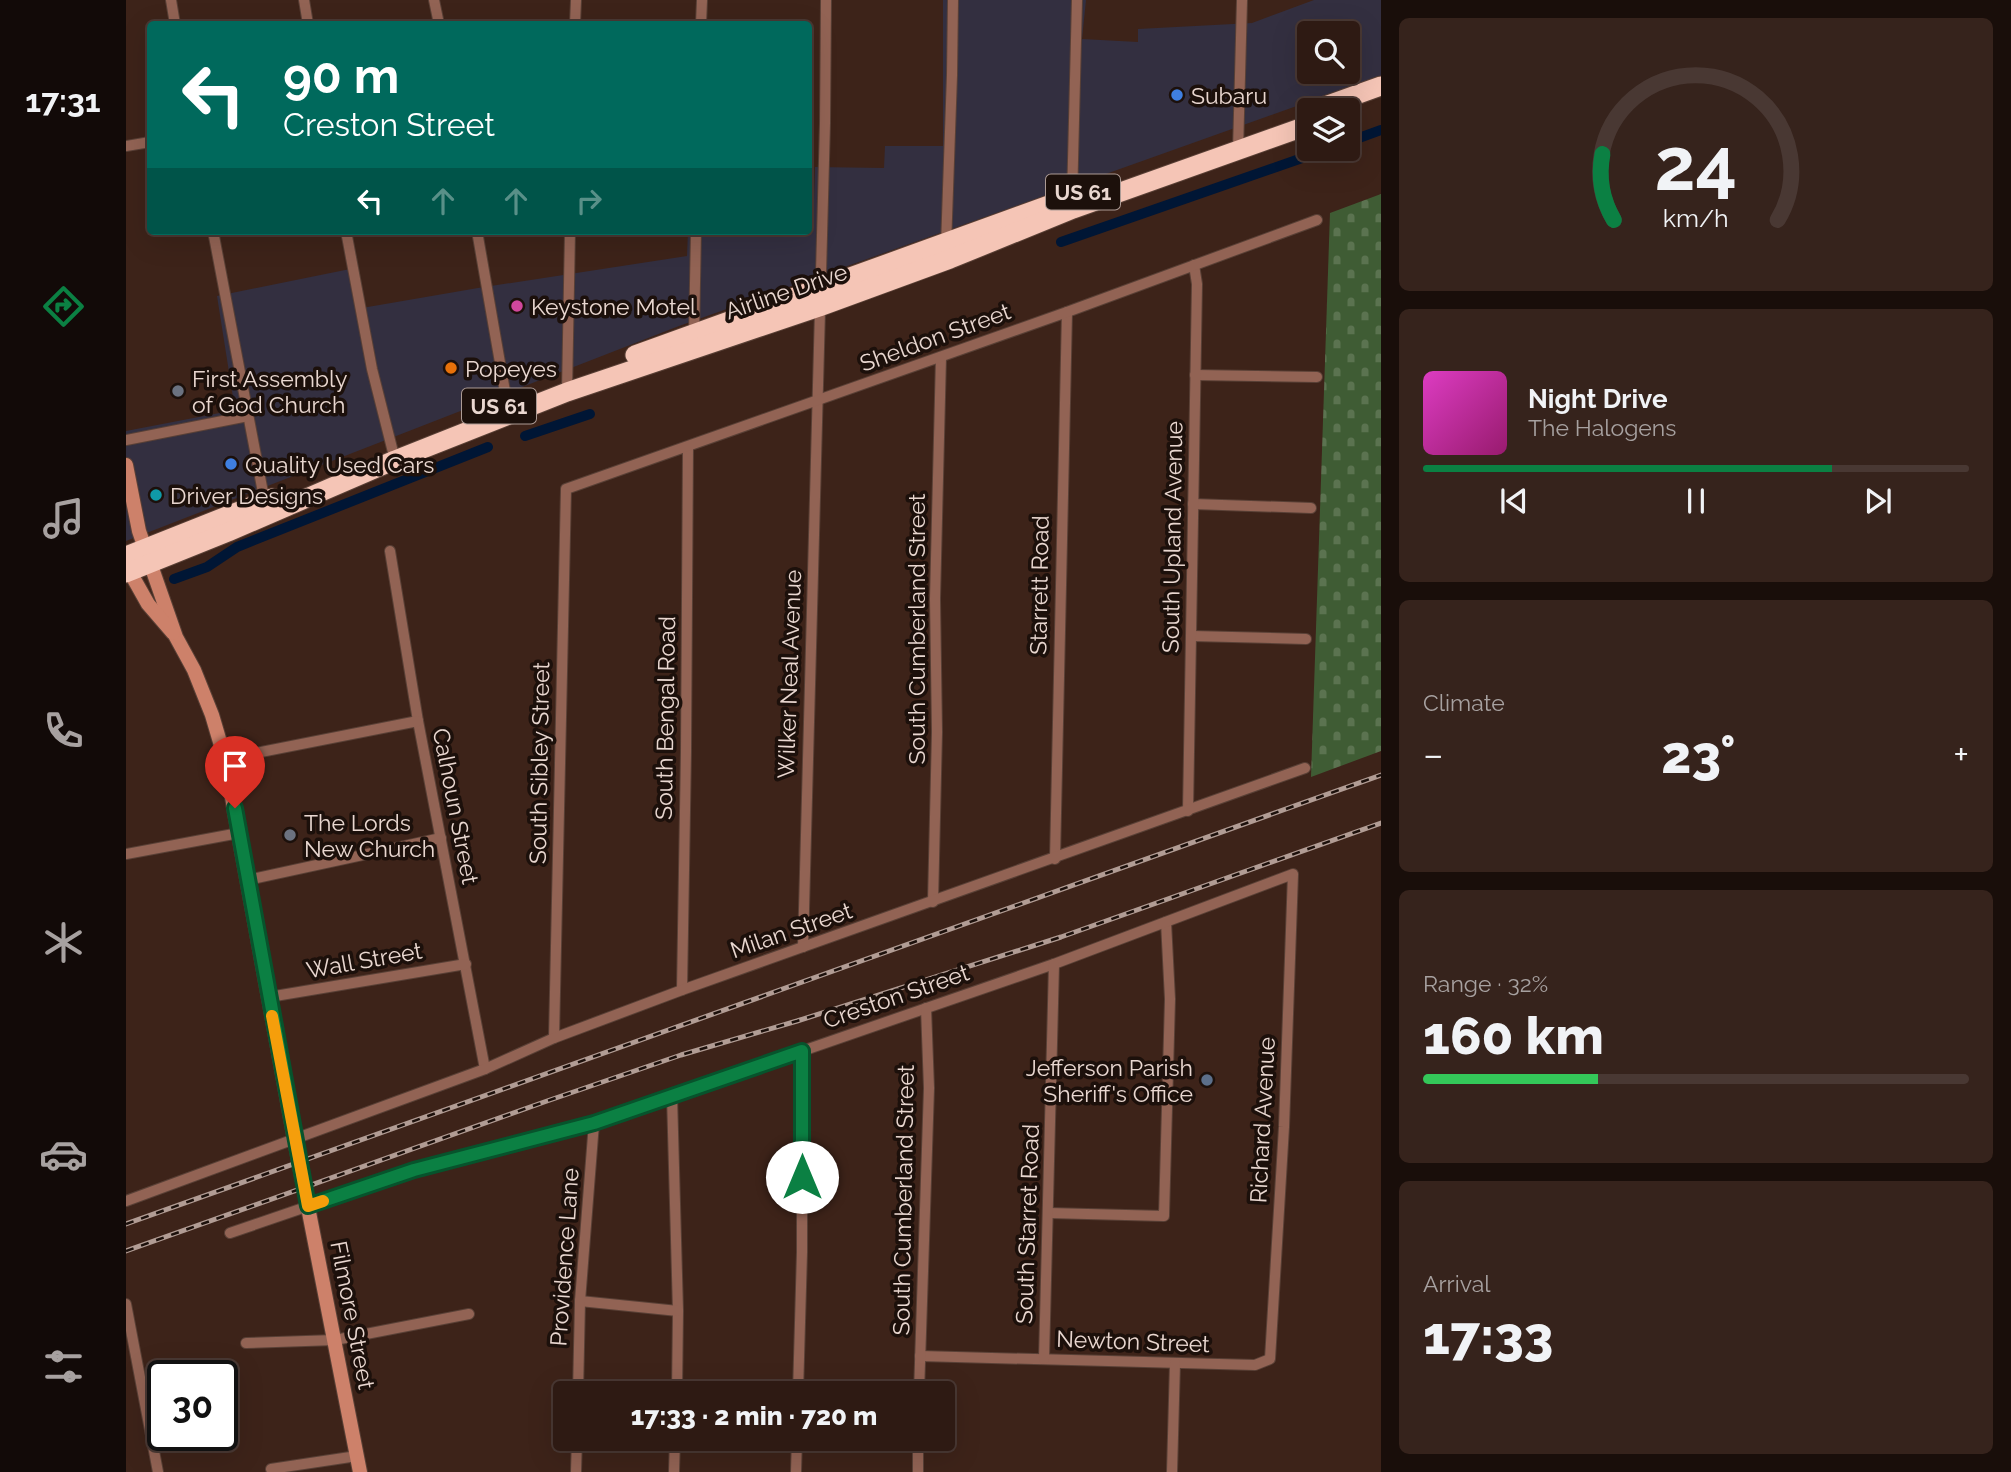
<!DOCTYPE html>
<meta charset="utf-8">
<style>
:root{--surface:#2e1a13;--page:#36231c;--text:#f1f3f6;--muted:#a7a1a0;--line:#493833;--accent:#0b8043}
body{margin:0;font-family:Raleway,sans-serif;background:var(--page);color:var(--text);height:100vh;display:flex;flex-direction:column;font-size:26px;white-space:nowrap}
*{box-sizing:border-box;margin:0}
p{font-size:23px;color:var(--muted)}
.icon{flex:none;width:38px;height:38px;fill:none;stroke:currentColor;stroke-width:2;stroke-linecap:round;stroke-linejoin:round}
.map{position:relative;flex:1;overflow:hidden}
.side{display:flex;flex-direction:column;gap:18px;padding:18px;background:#190e0a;width:630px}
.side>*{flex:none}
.hud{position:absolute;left:21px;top:21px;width:665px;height:214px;border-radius:7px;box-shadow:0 7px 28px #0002,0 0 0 2px var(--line);background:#00695c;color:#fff;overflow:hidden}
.controls{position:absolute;left:1171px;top:21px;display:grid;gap:14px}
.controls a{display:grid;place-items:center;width:63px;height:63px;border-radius:7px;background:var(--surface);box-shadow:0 7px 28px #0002,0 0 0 2px var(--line);font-size:35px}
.speed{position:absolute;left:21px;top:1360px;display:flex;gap:14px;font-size:35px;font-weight:700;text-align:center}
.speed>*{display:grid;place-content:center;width:91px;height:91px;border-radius:50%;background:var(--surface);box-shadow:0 7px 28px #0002,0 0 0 2px var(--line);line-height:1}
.speed .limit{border:4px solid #111;border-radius:10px;background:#fff;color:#111}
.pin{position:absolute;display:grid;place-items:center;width:60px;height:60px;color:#fff;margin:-72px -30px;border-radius:50% 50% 50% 0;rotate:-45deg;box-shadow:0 0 7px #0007}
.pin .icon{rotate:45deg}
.me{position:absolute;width:77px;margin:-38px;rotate:0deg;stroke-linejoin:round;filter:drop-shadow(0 0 5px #0008)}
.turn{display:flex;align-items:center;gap:24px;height:147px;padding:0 21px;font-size:32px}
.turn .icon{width:91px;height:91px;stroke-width:2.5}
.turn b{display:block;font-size:49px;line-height:60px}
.lanes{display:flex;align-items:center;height:66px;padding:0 21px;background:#0003;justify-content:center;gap:35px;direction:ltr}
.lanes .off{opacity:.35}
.big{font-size:52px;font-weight:800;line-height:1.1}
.side .card{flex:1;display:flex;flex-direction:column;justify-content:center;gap:10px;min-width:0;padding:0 24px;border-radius:10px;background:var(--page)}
.side .dial{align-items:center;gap:0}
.dial svg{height:182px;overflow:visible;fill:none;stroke:var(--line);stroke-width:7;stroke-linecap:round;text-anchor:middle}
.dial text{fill:var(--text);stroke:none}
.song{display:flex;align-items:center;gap:21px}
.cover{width:84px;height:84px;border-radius:10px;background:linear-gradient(135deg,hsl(310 70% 55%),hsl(320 70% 35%))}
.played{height:7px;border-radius:4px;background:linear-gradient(90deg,var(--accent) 75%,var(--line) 75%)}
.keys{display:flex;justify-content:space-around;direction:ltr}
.heat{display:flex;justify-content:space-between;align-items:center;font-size:38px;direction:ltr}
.charge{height:10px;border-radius:5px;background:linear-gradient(90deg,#34c759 32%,var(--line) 0)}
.trip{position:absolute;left:427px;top:1381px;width:402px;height:70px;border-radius:7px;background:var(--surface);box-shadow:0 7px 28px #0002,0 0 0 2px var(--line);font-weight:800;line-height:70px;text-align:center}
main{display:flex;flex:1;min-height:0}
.tab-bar{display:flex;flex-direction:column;width:126px;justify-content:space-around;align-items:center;background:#120a08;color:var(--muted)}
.tab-bar .icon{width:49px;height:49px}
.tab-bar .current{color:var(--accent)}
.tab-bar b{font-size:32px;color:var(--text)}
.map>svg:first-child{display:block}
.commercial{fill:#332f40;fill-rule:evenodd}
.cemetery{fill:url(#cemetery-stones)}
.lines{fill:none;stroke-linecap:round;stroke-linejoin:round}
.canal{stroke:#001635;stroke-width:10}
.street-casing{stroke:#594036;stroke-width:12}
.secondary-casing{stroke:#594036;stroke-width:16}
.highway-casing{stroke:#594036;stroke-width:21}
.street{stroke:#926354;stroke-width:10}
.secondary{stroke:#cd816a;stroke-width:14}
.highway{stroke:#f5c5b6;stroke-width:19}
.rail-casing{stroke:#b19c94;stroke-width:5}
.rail{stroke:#1c100b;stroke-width:2.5;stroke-dasharray:8;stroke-linecap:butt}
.route-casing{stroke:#07532c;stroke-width:18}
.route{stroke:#0b8043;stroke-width:12}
.slow{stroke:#f59e0b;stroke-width:12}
.shop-dot{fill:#3f7fe0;stroke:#1c100b;stroke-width:2.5}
.hotel-dot{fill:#d1479c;stroke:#1c100b;stroke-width:2.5}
.food-dot{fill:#e8710a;stroke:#1c100b;stroke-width:2.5}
.worship-dot{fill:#6b7280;stroke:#1c100b;stroke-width:2.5}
.culture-dot{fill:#0f9aa8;stroke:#1c100b;stroke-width:2.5}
.service-dot{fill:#5c6f8a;stroke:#1c100b;stroke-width:2.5}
.labels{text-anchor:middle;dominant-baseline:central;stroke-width:7;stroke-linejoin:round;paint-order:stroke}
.shield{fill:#1c100b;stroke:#ac9b95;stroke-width:2}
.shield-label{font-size:21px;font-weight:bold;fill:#e9d7d0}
.poi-label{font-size:23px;fill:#e9d7d0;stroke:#1c100b;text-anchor:start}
.street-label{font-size:23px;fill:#e9d7d0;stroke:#1c100b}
</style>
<main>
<nav class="tab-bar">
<b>17:31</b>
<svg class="icon current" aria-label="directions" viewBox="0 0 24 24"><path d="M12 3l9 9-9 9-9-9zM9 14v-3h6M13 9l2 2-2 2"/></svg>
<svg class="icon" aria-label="music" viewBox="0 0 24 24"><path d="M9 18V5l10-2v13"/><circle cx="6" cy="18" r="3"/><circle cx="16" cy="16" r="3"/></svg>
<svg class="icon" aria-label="phone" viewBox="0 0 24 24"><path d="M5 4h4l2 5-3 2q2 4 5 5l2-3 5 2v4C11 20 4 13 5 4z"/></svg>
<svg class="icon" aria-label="climate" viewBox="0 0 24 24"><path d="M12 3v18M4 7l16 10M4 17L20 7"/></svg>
<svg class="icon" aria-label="car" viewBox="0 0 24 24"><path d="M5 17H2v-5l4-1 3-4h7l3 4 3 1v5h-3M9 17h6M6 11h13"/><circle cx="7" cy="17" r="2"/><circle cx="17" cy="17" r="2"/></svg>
<svg class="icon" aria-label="filters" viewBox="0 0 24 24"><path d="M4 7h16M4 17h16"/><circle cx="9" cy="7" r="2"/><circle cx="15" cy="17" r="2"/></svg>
</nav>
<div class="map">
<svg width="1255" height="1472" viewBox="0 0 1255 1472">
<defs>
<pattern id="cemetery-stones" width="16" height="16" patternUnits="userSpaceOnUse" patternTransform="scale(1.75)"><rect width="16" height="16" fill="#3f5c34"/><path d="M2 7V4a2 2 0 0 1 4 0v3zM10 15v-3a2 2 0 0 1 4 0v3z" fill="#5b7350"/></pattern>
</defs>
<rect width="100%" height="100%" fill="#3d2319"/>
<!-- commercial -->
<path class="commercial" d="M817,0H960L956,39L1012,42V29L1126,23L1188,0H1255V76L553,326L0,541V431L109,410L91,296L229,268L236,308L352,288L561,256L562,231H682L683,199H688L689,167L758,168L759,146H817ZM1183,33H1222V72H1183Z"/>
<!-- cemetery -->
<polygon class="cemetery" points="1255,194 1255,751 1185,777 1204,213"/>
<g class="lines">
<!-- canal -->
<g class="canal">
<polyline points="1222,142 1255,130"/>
<polyline points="935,242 1202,149"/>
<polyline points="399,436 464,414"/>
<polyline points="48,579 81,567 111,547 362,447"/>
</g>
<!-- street casing -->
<g class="street-casing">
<g id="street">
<polyline points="45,0 49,24"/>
<polyline points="178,0 182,24"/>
<polyline points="308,0 313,24"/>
<polyline points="449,24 450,0"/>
<polyline points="575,24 576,0"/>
<polyline points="0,146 24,142"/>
<polyline points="1112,151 1116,0"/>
<polyline points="946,200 951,0"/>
<polyline points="87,231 139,503"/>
<polyline points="220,231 246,369 269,460"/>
<polyline points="351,231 383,414"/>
<polyline points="820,246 826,75 827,0"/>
<polyline points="568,335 570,231"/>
<polyline points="1069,375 1191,377"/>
<polyline points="441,392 444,231"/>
<polyline points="0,440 122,416"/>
<polyline points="1067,504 1185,508"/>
<polyline points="264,551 292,721 359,1069"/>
<polyline points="1066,636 1180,639"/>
<polyline points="99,759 292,721"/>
<polyline points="1062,811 1071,284 1068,265"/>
<polyline points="0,854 113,833"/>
<polyline points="929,859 941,312"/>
<polyline points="122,880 315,838"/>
<polyline points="807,902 811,732 809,599 815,357"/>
<polyline points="677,947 699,123 700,0"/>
<polyline points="556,990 560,751 562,447"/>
<polyline points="143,997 340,964"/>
<polyline points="428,1038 440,489 941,312 1191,220"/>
<polyline points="546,1096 552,1311 551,1393"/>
<polyline points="0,1201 359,1069 428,1038 556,990 1179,768"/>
<polyline points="923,1213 1038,1216 1044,999 1040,922"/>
<polyline points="104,1233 288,1170 468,1123 928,964 1167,874 1158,1127 1144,1359 1129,1365 794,1356"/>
<polyline points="454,1301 552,1311"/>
<polyline points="0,1304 32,1472"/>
<polyline points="120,1343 209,1340 343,1314"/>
<polyline points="918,1359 928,964"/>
<polyline points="452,1393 454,1301 468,1123"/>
<polyline points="672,1393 676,1252 676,1051"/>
<polyline points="793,1393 803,1088 800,1008"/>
<polyline points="145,1469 231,1456"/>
<polyline points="450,1472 451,1438"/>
<polyline points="548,1472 549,1438"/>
<polyline points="670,1472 671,1438"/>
<polyline points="792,1472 792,1438"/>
<polyline points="1046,1472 1049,1363"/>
</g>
</g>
<!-- secondary casing -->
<g class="secondary-casing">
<g id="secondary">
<polyline points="0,465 13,531 50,637 68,670 86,715 99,759 169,1141 234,1472"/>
<polyline points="0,565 22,604 47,633"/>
</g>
</g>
<!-- highway casing -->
<g class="highway-casing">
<g id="highway">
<polyline points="1188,110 1255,86"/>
<polyline points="509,355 945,197"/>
<polyline points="0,556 146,498"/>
<polyline points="0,573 102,532 269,460 441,392 693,307 824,259 947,209 1183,125"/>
</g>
</g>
<!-- street -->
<use href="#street" class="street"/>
<!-- secondary -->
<use href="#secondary" class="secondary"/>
<!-- highway -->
<use href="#highway" class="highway"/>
<!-- rail casing -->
<g class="rail-casing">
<g id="rail">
<polyline points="0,1224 1255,775"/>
<polyline points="0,1251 421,1101 555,1055 671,1021 935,937 1255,823"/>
</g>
</g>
<!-- rail -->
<use href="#rail" class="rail"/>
</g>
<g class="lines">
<!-- route casing -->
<g class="route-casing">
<polyline id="route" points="109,808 182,1206 288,1170 468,1123 676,1051 676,1177"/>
</g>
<!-- route -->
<use href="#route" class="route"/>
<!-- slow -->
<polyline class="slow" points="146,1016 182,1206 197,1201"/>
</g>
<!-- markers -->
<g class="shop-dot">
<circle cx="1051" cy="95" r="7"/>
<circle cx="105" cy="464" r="7"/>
</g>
<circle class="hotel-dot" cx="391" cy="306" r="7"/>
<circle class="food-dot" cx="325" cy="368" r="7"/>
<g class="worship-dot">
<circle cx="52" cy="391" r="7"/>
<circle cx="164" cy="835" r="7"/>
</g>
<circle class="culture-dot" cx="30" cy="495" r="7"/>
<circle class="service-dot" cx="1081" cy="1080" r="7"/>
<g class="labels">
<!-- shield labels -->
<g class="shield">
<rect x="920" y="174.5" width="74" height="35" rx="5"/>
<rect x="336" y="388.5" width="74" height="35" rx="5"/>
</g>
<g class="shield-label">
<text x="957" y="192">US 61</text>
<text x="373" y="406">US 61</text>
</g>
<!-- poi labels -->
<g class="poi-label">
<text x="1065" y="95">Subaru</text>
<text x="405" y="306">Keystone Motel</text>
<text x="339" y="368">Popeyes</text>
<text x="66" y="378">First Assembly<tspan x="66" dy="26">of God Church</tspan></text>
<text x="119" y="464">Quality Used Cars</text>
<text x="44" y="495">Driver Designs</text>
<text x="178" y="822">The Lords<tspan x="178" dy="26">New Church</tspan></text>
<text x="1067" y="1067" text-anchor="end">Jefferson Parish<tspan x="1067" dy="26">Sheriff's Office</tspan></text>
</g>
<!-- street labels -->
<g class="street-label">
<text transform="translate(660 291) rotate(-19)">Airline Drive</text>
<text transform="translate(809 337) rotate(-20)">Sheldon Street</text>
<text transform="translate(1046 537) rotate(-89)">South Upland Avenue</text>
<text transform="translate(913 585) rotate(-89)">Starrett Road</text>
<text transform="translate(790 629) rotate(-90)">South Cumberland Street</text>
<text transform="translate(663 674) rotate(-88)">Wilker Neal Avenue</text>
<text transform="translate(539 718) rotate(-89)">South Bengal Road</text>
<text transform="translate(413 763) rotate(-89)">South Sibley Street</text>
<text transform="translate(330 806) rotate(79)">Calhoun Street</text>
<text transform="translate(665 930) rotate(-19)">Milan Street</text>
<text transform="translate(238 960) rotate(-10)">Wall Street</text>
<text transform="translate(770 996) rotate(-19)">Creston Street</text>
<text transform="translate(1136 1120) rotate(-87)">Richard Avenue</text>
<text transform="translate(777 1200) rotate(-89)">South Cumberland Street</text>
<text transform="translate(901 1224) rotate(-88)">South Starret Road</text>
<text transform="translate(438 1257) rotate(-86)">Providence Lane</text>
<text transform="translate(227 1315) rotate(79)">Filmore Street</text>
<text transform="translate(1007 1341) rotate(2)">Newton Street</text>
</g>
</g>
</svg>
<div class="controls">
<a><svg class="icon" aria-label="search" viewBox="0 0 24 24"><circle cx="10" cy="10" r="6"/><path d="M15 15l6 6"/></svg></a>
<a><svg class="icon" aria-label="layers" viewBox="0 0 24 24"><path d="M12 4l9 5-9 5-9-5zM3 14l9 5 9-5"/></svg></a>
</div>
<div class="speed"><div class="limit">30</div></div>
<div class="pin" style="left:109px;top:808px;background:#d93025"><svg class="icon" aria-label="arrive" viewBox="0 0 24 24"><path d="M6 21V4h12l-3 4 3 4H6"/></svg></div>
<svg class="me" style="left:676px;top:1177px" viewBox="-20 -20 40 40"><circle r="19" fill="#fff"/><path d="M0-13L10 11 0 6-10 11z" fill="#0b8043"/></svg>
<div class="trip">17:33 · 2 min · 720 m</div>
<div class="hud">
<div class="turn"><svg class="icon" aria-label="left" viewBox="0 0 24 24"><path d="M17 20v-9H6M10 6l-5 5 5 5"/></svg><div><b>90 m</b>Creston Street</div></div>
<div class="lanes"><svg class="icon" aria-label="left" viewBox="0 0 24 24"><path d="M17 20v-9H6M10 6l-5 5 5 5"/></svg><svg class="icon off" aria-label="ahead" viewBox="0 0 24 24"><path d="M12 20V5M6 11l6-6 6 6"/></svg><svg class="icon off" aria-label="ahead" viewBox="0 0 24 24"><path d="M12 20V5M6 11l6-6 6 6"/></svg><svg class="icon off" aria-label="right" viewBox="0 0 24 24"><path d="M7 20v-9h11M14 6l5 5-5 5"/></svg></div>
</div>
</div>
<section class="side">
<div class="card dial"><svg viewBox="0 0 100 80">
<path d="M14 69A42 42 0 1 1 86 69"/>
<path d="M14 69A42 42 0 0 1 9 40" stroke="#0b8043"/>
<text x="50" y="56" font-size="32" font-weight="700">24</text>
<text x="50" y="72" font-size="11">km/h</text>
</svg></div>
<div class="card">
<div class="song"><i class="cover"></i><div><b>Night Drive</b><p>The Halogens</p></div></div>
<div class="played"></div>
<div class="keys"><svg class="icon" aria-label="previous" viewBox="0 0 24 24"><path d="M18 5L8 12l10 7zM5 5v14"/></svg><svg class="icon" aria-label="pause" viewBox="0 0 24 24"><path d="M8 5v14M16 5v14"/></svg><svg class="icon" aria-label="next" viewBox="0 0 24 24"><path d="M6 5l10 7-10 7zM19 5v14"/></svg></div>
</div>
<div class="card"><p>Climate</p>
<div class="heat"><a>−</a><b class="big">23°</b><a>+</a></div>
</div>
<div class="card"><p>Range · 32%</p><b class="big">160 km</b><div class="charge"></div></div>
<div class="card"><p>Arrival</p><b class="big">17:33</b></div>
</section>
</main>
